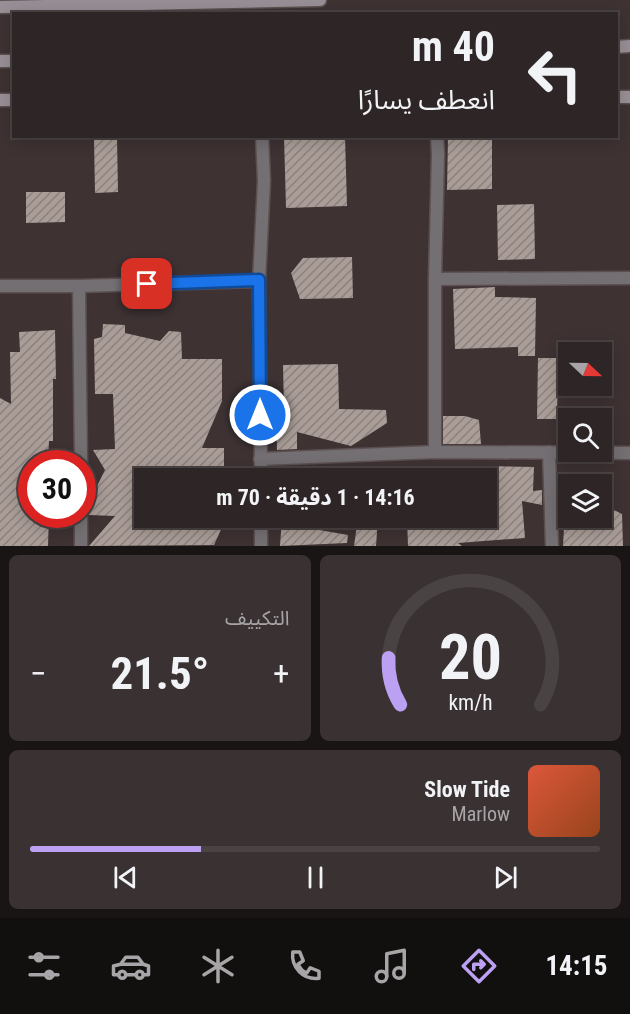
<!DOCTYPE html>
<html lang="ar">
<meta charset="utf-8">
<style>
:root{--surface:#2e2626;--page:#3a3232;--text:#f1f3f6;--muted:#a7a5a7;--line:#494343;--accent:#bca0f2}
body{margin:0;font-family:"Roboto Condensed","Noto Sans Arabic",sans-serif;background:var(--page);color:var(--text);direction:rtl;height:100vh;display:flex;flex-direction:column;font-size:22px;white-space:nowrap}
*{box-sizing:border-box;margin:0}
p{font-size:20px;color:var(--muted)}
.icon{flex:none;width:33px;height:33px;fill:none;stroke:currentColor;stroke-width:2;stroke-linecap:round;stroke-linejoin:round}
.map{position:relative;height:546px;overflow:hidden;direction:ltr}
.details{display:flex;flex-direction:column;gap:9px;padding:9px;background:#191515;flex:1}
.details>*{flex:none}
.banner{position:absolute;left:12px;top:12px;width:606px;height:126px;border-radius:0px;box-shadow:0 3px 15px #0003,0 0 0 2px var(--line);direction:rtl;background:#2e2626;color:var(--text);overflow:hidden}
.needle{width:39px;rotate:112deg}
.controls{position:absolute;left:558px;top:342px;display:grid;gap:12px}
.controls a{display:grid;place-items:center;width:54px;height:54px;border-radius:0px;background:var(--surface);box-shadow:0 3px 15px #0003,0 0 0 2px var(--line);font-size:30px}
.speed{position:absolute;left:18px;top:450px;display:flex;gap:12px;font-size:30px;font-weight:700;text-align:center}
.speed>*{display:grid;place-content:center;width:78px;height:78px;border-radius:50%;background:var(--surface);box-shadow:0 3px 15px #0003,0 0 0 2px var(--line);line-height:1}
.speed .limit{border:9px solid #d22;background:#fff;color:#111}
.pin{position:absolute;display:grid;place-items:center;width:51px;height:51px;color:#fff;margin:-26px;border-radius:12px;box-shadow:0 3px 9px #0006}
.me{position:absolute;width:66px;margin:-33px;rotate:0deg;stroke-linejoin:round;filter:drop-shadow(0 0 4px #0008)}
.turn{display:flex;align-items:center;gap:21px;height:126px;padding:0 24px;font-size:27px}
.turn .icon{width:78px;height:78px;stroke-width:2.5}
.turn b{display:block;font-size:42px;line-height:51px}
.big{font-size:45px;font-weight:700;line-height:1.1}
.details .widget{flex:1;display:flex;flex-direction:column;justify-content:center;gap:9px;min-width:0;padding:0 21px;border-radius:9px;background:var(--page)}
.details .dial{align-items:center;gap:0}
.dial svg{height:156px;overflow:visible;fill:none;stroke:var(--line);stroke-width:7;stroke-linecap:round;text-anchor:middle}
.dial text{fill:var(--text);stroke:none}
.song{display:flex;align-items:center;gap:18px}
.cover{width:72px;height:72px;border-radius:9px;background:linear-gradient(135deg,hsl(10 70% 55%),hsl(20 70% 35%))}
.played{height:6px;border-radius:3px;background:linear-gradient(90deg,var(--accent) 30%,var(--line) 30%)}
.keys{display:flex;justify-content:space-around;direction:ltr}
.heat{display:flex;justify-content:space-between;align-items:center;font-size:33px;direction:ltr}
.details .tiles{flex:1;display:grid;gap:9px;grid-template-columns:1fr 1fr}
.widget:last-child{grid-column:span 2}
.trip{position:absolute;left:134px;top:468px;width:363px;height:60px;border-radius:0px;background:var(--surface);box-shadow:0 3px 15px #0003,0 0 0 2px var(--line);font-weight:700;line-height:60px;text-align:center;direction:rtl}
.menu{display:flex;height:96px;justify-content:space-around;align-items:center;background:#120f0f;color:var(--muted)}
.menu .icon{width:42px;height:42px}
.menu .current{color:var(--accent)}
.menu b{font-size:27px;color:var(--text)}
.map>svg:first-child{display:block}
.building{fill:url(#building-hatch)}
.lines{fill:none;stroke-linecap:round;stroke-linejoin:round}
.street-casing{stroke:#5b4f50;stroke-width:15}
.secondary-casing{stroke:#5b4f50;stroke-width:15}
.street{stroke:#746f73;stroke-width:12}
.secondary{stroke:#978f95;stroke-width:12}
.route-casing{stroke:#114b97;stroke-width:15}
.route{stroke:#1a73e8;stroke-width:10}
</style>
<div class="map">
<svg width="630" height="546" viewBox="0 0 630 546">
<defs>
<pattern id="building-hatch" width="6" height="6" patternUnits="userSpaceOnUse" patternTransform="scale(1.5)"><rect width="6" height="6" fill="#aa9d98"/><path d="M-1 1l2-2M0 6l6-6M5 7l2-2" fill="none" stroke="#8b817e"/></pattern>
</defs>
<rect width="100%" height="100%" fill="#3e3233"/>
<!-- building -->
<g class="building">
<polygon points="284,136 345,136 347,206 286,208"/>
<polygon points="448,136 492,136 492,189 447,190"/>
<polygon points="117,138 118,192 95,193 94,139"/>
<polygon points="26,192 65,192 65,222 26,223"/>
<polygon points="534,204 535,259 498,260 497,205"/>
<polygon points="352,257 353,298 300,299 291,273 303,258"/>
<polygon points="495,287 495,297 536,298 535,356 518,356 518,347 455,349 453,289"/>
<polygon points="103,324 125,325 125,333 160,341 169,331 181,332 182,359 222,359 222,401 202,448 224,448 224,478 144,478 144,518 214,518 214,523 224,523 214,545 89,546 115,516 89,515 86,508 105,470 93,450 115,449 113,394 95,394 94,339 102,337"/>
<polygon points="55,330 56,379 53,379 53,441 49,441 48,464 32,464 32,514 49,514 48,546 0,546 0,398 11,404 10,352 20,352 19,332"/>
<polygon points="538,358 558,358 557,419 537,419"/>
<polygon points="338,364 339,409 386,410 387,423 351,446 297,432 297,449 277,450 276,409 284,409 283,365"/>
<polygon points="443,416 465,416 479,420 481,444 443,444"/>
<polygon points="486,466 534,467 533,491 542,490 542,505 522,501 525,538 458,543 462,546 408,546 407,518 486,518"/>
<polygon points="586,476 604,478 602,501 602,484 582,484"/>
<polygon points="568,488 568,518 602,518 602,504 622,514 623,546 563,546 565,510 559,508 558,489"/>
<polygon points="282,518 307,518 308,528 348,535 347,543 280,546"/>
<polygon points="358,518 378,518 376,546 354,546"/>
</g>
<g class="lines">
<!-- street casing -->
<g class="street-casing">
<g id="street">
<polyline points="435,279 630,278"/>
<polyline points="0,286 79,286 259,281"/>
<polyline points="79,286 81,464"/>
<polyline points="435,452 435,279 438,154 437,136"/>
<polyline points="549,452 552,546"/>
<polyline points="260,459 435,452 630,453"/>
<polyline points="261,478 259,281 264,181 262,136"/>
<polyline points="81,514 81,546"/>
<polyline points="261,518 261,546"/>
</g>
</g>
<!-- secondary casing -->
<g class="secondary-casing">
<g id="secondary">
<polyline points="0,7 320,0"/>
<polyline points="616,47 630,46"/>
<polyline points="0,61 14,61"/>
<polyline points="616,97 630,97"/>
<polyline points="0,100 14,100"/>
</g>
</g>
<!-- street -->
<use href="#street" class="street"/>
<!-- secondary -->
<use href="#secondary" class="secondary"/>
</g>
<g class="lines">
<!-- route casing -->
<g class="route-casing">
<polyline id="route" points="147,284 259,280 260,415"/>
</g>
<!-- route -->
<use href="#route" class="route"/>
</g>
</svg>
<div class="controls">
<a><svg class="needle" viewBox="-14 -14 28 28"><path d="M0-13l5 13h-10z" fill="#e53935"/><path d="M0 13l5-13h-10z" fill="#a7a5a7"/></svg></a>
<a><svg class="icon" aria-label="search" viewBox="0 0 24 24"><circle cx="10" cy="10" r="6"/><path d="M15 15l6 6"/></svg></a>
<a><svg class="icon" aria-label="layers" viewBox="0 0 24 24"><path d="M12 4l9 5-9 5-9-5zM3 14l9 5 9-5"/></svg></a>
</div>
<div class="speed"><div class="limit">30</div></div>
<div class="pin" style="left:147px;top:284px;background:#d93025"><svg class="icon" aria-label="arrive" viewBox="0 0 24 24"><path d="M6 21V4h12l-3 4 3 4H6"/></svg></div>
<svg class="me" style="left:260px;top:415px" viewBox="-20 -20 40 40"><circle r="17" fill="#1a73e8" stroke="#fff" stroke-width="3"/><path d="M0-11L8 9 0 5-8 9z" fill="#fff"/></svg>
<div class="trip">14:16 · 1 دقيقة · 70 m</div>
<div class="banner">
<div class="turn"><svg class="icon" aria-label="left" viewBox="0 0 24 24"><path d="M17 20v-9H6M10 6l-5 5 5 5"/></svg><div><b>40 m</b>انعطف يسارًا</div></div>
</div>
</div>
<section class="details">
<div class="tiles">
<div class="widget dial"><svg viewBox="0 0 100 80">
<path d="M14 69A42 42 0 1 1 86 69"/>
<path d="M14 69A42 42 0 0 1 8 45" stroke="#bca0f2"/>
<text x="50" y="56" font-size="32" font-weight="700">20</text>
<text x="50" y="72" font-size="11">km/h</text>
</svg></div>
<div class="widget"><p>التكييف</p>
<div class="heat"><a>−</a><b class="big">21.5°</b><a>+</a></div>
</div>
<div class="widget">
<div class="song"><i class="cover"></i><div><b>Slow Tide</b><p>Marlow</p></div></div>
<div class="played"></div>
<div class="keys"><svg class="icon" aria-label="previous" viewBox="0 0 24 24"><path d="M18 5L8 12l10 7zM5 5v14"/></svg><svg class="icon" aria-label="pause" viewBox="0 0 24 24"><path d="M8 5v14M16 5v14"/></svg><svg class="icon" aria-label="next" viewBox="0 0 24 24"><path d="M6 5l10 7-10 7zM19 5v14"/></svg></div>
</div>
</div>
</section>
<nav class="menu">
<b>14:15</b>
<svg class="icon current" aria-label="directions" viewBox="0 0 24 24"><path d="M12 3l9 9-9 9-9-9zM9 14v-3h6M13 9l2 2-2 2"/></svg>
<svg class="icon" aria-label="music" viewBox="0 0 24 24"><path d="M9 18V5l10-2v13"/><circle cx="6" cy="18" r="3"/><circle cx="16" cy="16" r="3"/></svg>
<svg class="icon" aria-label="phone" viewBox="0 0 24 24"><path d="M5 4h4l2 5-3 2q2 4 5 5l2-3 5 2v4C11 20 4 13 5 4z"/></svg>
<svg class="icon" aria-label="climate" viewBox="0 0 24 24"><path d="M12 3v18M4 7l16 10M4 17L20 7"/></svg>
<svg class="icon" aria-label="car" viewBox="0 0 24 24"><path d="M5 17H2v-5l4-1 3-4h7l3 4 3 1v5h-3M9 17h6M6 11h13"/><circle cx="7" cy="17" r="2"/><circle cx="17" cy="17" r="2"/></svg>
<svg class="icon" aria-label="filters" viewBox="0 0 24 24"><path d="M4 7h16M4 17h16"/><circle cx="9" cy="7" r="2"/><circle cx="15" cy="17" r="2"/></svg>
</nav>
